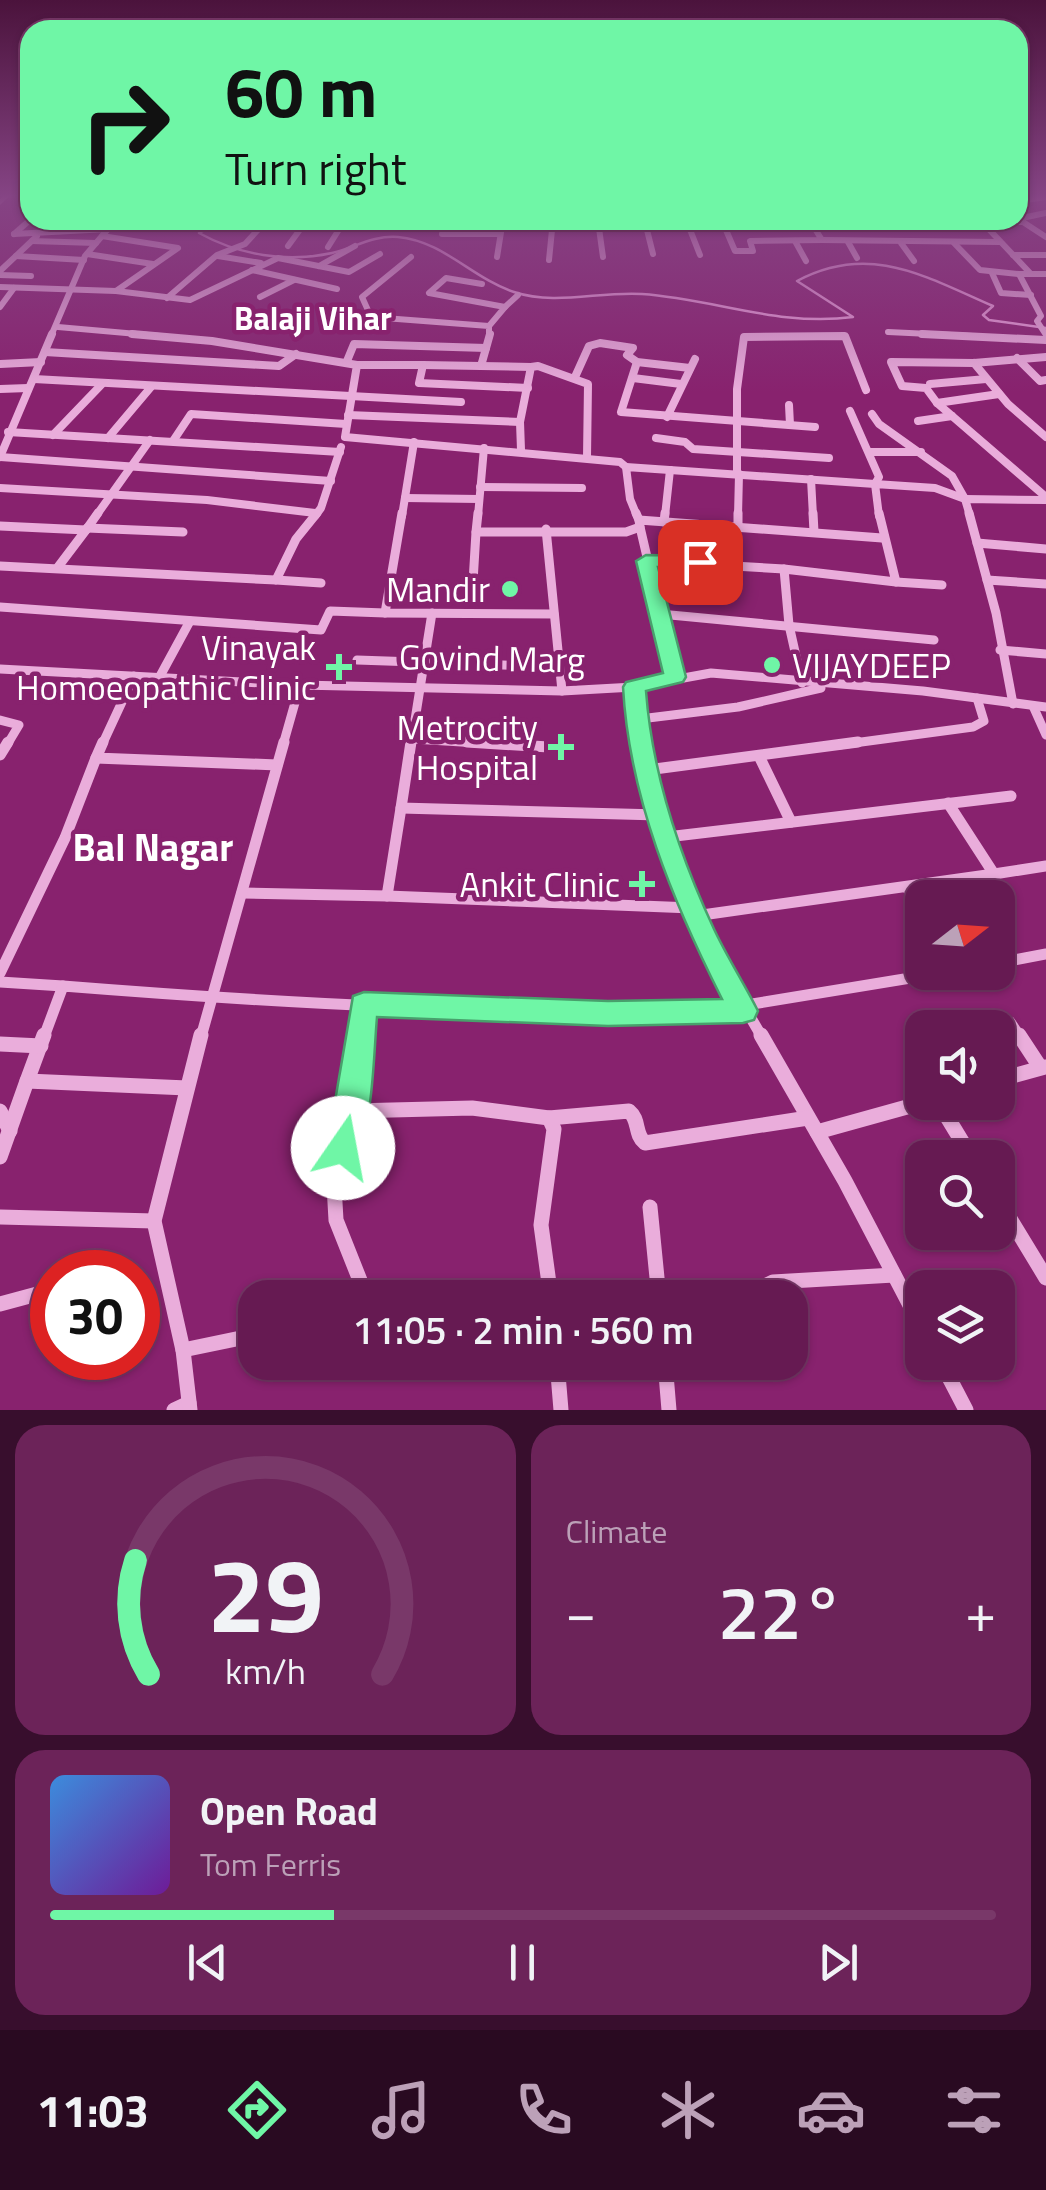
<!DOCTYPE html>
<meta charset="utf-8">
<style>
:root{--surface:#661a52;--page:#6c2359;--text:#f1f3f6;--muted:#bca1b8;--line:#793869;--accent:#6ff6a6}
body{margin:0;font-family:"Titillium Web",sans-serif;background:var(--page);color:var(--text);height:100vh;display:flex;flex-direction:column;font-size:38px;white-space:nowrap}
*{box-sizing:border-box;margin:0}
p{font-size:32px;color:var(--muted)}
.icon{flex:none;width:55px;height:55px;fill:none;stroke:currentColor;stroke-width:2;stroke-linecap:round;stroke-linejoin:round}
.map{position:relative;height:1410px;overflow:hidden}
.details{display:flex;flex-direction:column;gap:15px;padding:15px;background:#380e2d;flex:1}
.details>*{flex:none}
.hud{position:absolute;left:20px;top:20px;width:1008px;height:210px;border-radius:30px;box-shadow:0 2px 8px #0004,0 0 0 2px var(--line);background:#6ff6a6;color:#111;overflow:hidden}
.needle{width:65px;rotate:73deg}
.buttons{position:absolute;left:905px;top:880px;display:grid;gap:20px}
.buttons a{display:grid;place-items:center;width:110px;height:110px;border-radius:20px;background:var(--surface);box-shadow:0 2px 8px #0004,0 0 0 2px var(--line);font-size:50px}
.speed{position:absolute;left:30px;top:1250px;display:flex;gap:20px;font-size:50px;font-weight:700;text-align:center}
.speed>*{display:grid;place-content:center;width:130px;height:130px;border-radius:50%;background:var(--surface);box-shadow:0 2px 8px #0004,0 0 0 2px var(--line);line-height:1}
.speed .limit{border:15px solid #d22;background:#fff;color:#111}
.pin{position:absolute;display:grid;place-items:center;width:85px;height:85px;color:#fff;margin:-42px;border-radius:20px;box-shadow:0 5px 15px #0006}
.me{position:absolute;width:110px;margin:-55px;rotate:12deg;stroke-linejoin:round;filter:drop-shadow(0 0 8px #0008)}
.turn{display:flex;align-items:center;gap:35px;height:210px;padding:0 40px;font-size:45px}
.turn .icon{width:130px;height:130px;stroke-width:2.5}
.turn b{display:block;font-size:70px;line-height:85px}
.big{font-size:75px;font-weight:600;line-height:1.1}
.details .widget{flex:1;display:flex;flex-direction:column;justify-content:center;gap:15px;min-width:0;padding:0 35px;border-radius:30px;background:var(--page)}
.details .dial{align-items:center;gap:0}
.dial svg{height:260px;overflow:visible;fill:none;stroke:var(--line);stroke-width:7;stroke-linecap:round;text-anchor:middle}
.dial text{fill:var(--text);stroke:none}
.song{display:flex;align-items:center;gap:30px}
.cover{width:120px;height:120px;border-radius:15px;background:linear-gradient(135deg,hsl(210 70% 55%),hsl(280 70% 35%))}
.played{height:10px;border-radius:5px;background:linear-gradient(90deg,var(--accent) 30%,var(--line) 30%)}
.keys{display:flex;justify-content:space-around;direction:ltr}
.heat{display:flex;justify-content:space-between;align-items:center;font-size:55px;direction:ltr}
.details .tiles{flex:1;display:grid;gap:15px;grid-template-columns:1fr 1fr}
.widget:last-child{grid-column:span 2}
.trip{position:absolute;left:238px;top:1280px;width:570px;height:100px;border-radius:30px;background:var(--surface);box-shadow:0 2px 8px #0004,0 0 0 2px var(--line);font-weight:600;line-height:100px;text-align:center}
.tabs{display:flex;height:160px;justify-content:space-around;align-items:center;background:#290a21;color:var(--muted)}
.tabs .icon{width:70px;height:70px}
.tabs .current{color:var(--accent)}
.tabs b{font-size:45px;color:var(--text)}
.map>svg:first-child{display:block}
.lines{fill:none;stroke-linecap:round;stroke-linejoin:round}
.stream{stroke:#eba1da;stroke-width:2.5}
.minor-far4{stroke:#eaaddb;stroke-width:6}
.minor-far3{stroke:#eaaddb;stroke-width:8}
.minor-far2{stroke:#eaaddb;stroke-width:9}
.minor-far1{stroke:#eaaddb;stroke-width:11}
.minor{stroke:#eaaddb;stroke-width:15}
.tertiary{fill:#eaaddb;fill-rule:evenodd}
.route{fill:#6ff6a6;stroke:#48a06c;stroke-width:2.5}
.poi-dot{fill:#6ff6a6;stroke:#88226e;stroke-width:4}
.labels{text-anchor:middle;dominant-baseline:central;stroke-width:9;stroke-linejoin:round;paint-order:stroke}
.far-neighbourhood-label{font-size:32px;font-weight:bold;fill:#fff;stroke:#88226e}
.poi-label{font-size:35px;fill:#fff;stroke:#88226e;text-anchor:end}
.street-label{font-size:35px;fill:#fff;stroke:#88226e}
.neighbourhood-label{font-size:38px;font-weight:bold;fill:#fff;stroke:#88226e}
</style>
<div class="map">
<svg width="1046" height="1410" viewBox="0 0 1046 1410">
<rect width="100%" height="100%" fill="#88226e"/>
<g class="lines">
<!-- stream -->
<path class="stream" d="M225,220L199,233C239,255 286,263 332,253C354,248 373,235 398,237C443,241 472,278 514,292C556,306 599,291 642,294C715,299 779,327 853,317L797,281C870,242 926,277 993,306L983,315L989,320L1046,328"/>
<!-- minor-far4 -->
<g class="minor-far4">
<polyline points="1018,201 1046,197"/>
<polyline points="358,220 378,224 392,220"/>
<polyline points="659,220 723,223 845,220"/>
<polyline points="866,220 887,224 1023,222 1022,218 1046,213"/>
<polyline points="645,222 653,254"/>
<polyline points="687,222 700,255"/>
<polyline points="1023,222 1046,237"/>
<polyline points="414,223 422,220"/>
<polyline points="723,223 735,251 753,251 750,241 822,240 810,221"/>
<polyline points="983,223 1031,274 1046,274"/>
<polyline points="121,227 157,224 193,227"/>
<polyline points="14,234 30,220"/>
<polyline points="14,234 108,229 85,256 51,336"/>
<polyline points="442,234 500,234"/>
<polyline points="822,240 1000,242"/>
<polyline points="32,241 96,243"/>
<polyline points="795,241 806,261"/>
<polyline points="848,242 857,258"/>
<polyline points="901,243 914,261"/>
<polyline points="954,243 980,270 1019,274"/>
<polyline points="288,246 307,220"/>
<polyline points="328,247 345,220"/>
<polyline points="87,254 153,264"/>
<polyline points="1013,255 1046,255"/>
<polyline points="16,256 84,260"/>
<polyline points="218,256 261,263"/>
<polyline points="411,257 362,297 371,317 489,326 489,336"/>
<polyline points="497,257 503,220"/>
<polyline points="603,257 598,221 659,221"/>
<polyline points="549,260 553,220"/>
<polyline points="319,266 355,246"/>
<polyline points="252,270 337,289"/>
<polyline points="0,271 37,236"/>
<polyline points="992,273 1001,293 1031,295"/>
<polyline points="1031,274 1019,274 1041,316 1037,321 1046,335"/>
<polyline points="0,275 31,276"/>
<polyline points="482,284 446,278 429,293 505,307 489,326"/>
<polyline points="0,287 116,291 178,248 102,236"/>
<polyline points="116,291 190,300 278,258 349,272 380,254"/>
<polyline points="260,297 294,280"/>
<polyline points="167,298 217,255 245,244 267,220"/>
<polyline points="0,307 14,288"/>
<polyline points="505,307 518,295"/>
<polyline points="58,327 160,336"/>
<polyline points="888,332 972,336"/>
<polyline points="820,336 845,336"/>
</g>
<!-- minor-far3 -->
<g class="minor-far3">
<polyline points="132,334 212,341 357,365 345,437 620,462 626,467"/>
<polyline points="922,334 1046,340"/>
<polyline points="45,352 279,366 296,354"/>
<polyline points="1046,357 974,363 891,362 902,386 926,388 937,403 1046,497"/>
<polyline points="1017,358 1040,381 1046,380"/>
<polyline points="347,361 354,344 486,348"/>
<polyline points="637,362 621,412 815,427"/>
<polyline points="974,363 1008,404 1046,437"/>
<polyline points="0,364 41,362"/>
<polyline points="357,365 423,365 419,383 528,388"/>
<polyline points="423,365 481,366 490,334"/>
<polyline points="481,366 531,367"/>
<polyline points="575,377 589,346 600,343 633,348 627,355 637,362 690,368"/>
<polyline points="633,378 681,384"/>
<polyline points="34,379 461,402"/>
<polyline points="930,384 986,379"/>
<polyline points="0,389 28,388"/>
<polyline points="937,403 999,394"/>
<polyline points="789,405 790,425"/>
<polyline points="872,414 879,424 952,476 965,499"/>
<polyline points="348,415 520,422"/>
<polyline points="667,417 695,359"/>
<polyline points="918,421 952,416"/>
<polyline points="8,432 340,452"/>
<polyline points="53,435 102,384"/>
<polyline points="108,438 151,387"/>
<polyline points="656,438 685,442 693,449 829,458"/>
<polyline points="173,441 191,414 346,424"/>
<polyline points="521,450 520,422 531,367 538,366 588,384 587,457"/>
<polyline points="869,452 921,452"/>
<polyline points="0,457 52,334"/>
<polyline points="0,457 331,481"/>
<polyline points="737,474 737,389 744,337 845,336 866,390"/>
<polyline points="811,479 813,516"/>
<polyline points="480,487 582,488"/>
<polyline points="0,488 207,500 315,513"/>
<polyline points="405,498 479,499"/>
<polyline points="96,516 150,440"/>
<polyline points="315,516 321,508 341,447"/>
<polyline points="402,516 414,442"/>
<polyline points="478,516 484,448"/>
<polyline points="637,516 630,499 626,467 875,484 879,477 850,411"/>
<polyline points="665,516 670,470"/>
<polyline points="738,516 739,474"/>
<polyline points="879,516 875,484 935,488 965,499"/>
<polyline points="970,516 965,499 1046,500"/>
</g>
<!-- minor-far2 -->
<g class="minor-far2">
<polyline points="317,513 296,539 276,580 321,583"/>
<polyline points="402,513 385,613 554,614"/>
<polyline points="478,513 476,532 626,532 640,527 639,520 882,538"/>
<polyline points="636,513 639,520"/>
<polyline points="813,513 814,532"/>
<polyline points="969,513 996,613 1013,704"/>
<polyline points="664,522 665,513"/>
<polyline points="0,526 86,530 98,513"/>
<polyline points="738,526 738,513"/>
<polyline points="640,527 675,677"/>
<polyline points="87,528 183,532"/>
<polyline points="546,529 562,691"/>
<polyline points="977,543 1046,549"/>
<polyline points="646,561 784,569"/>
<polyline points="0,566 276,580"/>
<polyline points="58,567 86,530"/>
<polyline points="987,580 1046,584"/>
<polyline points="473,582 476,532"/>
<polyline points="896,582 942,585"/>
<polyline points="0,607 321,630 330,611 385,613"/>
<polyline points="660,614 934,640"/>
<polyline points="1000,650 1046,654"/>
<polyline points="357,660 559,667"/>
<polyline points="0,669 300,685 562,691 634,687 711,673 923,691 1046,707"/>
<polyline points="159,678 190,621"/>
<polyline points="802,683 789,625 784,569 896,582 879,513"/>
<polyline points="634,687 642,745"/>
<polyline points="1033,706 1046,735"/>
<polyline points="640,719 738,707 821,688"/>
<polyline points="0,720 19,725 7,745"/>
<polyline points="413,739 510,745"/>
<polyline points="102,745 134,676"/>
<polyline points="283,745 300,685"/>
<polyline points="411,745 432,613"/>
<polyline points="839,745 973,727 984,721 977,698"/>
</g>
<!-- minor-far1 -->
<g class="minor-far1">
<polyline points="103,742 96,758 277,765"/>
<polyline points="411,742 401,808 659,815"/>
<polyline points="467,742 565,748"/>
<path d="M641,742C655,847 709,947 762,1037"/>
<polyline points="0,755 8,742"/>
<polyline points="759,756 791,822"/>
<polyline points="647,770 858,742"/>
<polyline points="948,803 994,874 1046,866"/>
<polyline points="667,837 1011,796"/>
<polyline points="907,887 922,914"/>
<polyline points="242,893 387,896 401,808"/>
<polyline points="387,896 692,908"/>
<polyline points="695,916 994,874"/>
<polyline points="998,963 1046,954"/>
<polyline points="0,973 65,838 96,758"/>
<polyline points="0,982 63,986"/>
<polyline points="740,1006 947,972"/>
<polyline points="1010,1022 1020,1037"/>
<path d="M44,1037L63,986C289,1004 516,1016 743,1011"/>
<polyline points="201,1037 284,742"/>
<polyline points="360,1037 364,1004"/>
</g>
<!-- minor -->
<g class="minor">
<polyline points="44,1035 27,1081 187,1088"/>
<polyline points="361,1035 352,1111 472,1108 549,1118 554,1129 541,1225 551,1298"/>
<polyline points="761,1035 845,1181 922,1328"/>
<polyline points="1019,1035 1040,1067"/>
<polyline points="0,1044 41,1046"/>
<polyline points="998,1080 1045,1067"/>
<polyline points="938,1102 972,1158"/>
<polyline points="0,1111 10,1131"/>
<polyline points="352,1111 334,1185 336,1220 367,1298"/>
<path d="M549,1118L629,1111C640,1120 634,1134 645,1143L808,1118"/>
<polyline points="817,1132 925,1102"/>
<polyline points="0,1157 27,1081"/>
<polyline points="998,1199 1046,1278"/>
<polyline points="650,1207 659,1298"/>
<polyline points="0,1217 154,1221"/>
<polyline points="759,1289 773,1282 894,1275"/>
<polyline points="0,1304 52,1290"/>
<polyline points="183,1350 255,1335"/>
<polyline points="557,1362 561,1410"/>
<polyline points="665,1362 669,1410"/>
<polyline points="941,1362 966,1410"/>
<polyline points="558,1374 666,1370"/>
<polyline points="174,1410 189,1403"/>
<polyline points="190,1410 183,1350 154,1221 201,1035"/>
</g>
<!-- tertiary -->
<polygon class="tertiary" points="5,195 11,195 0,205 0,199"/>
</g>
<!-- sky -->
<linearGradient id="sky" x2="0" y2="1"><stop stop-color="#4b133c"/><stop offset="0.5" stop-color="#854484"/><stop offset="1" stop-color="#854484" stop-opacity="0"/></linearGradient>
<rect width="1046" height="392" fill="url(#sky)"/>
<!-- route -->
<path class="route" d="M646,555L700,556L710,562L700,568L658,567L686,677L683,682L646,691C652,772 680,856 714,929C727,957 744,983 758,1011L754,1020L743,1023L608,1026L377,1017C373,1063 374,1116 355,1158L343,1163L332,1158L327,1148L353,996L364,992L608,1001L722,999C673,902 629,797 623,687L626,682L663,673L636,561Z"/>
<!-- markers -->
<g class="poi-dot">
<circle cx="510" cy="589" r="10"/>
<circle cx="772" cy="665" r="10"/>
<path d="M334 652h10v10h10v10h-10v10h-10v-10h-10v-10h10z"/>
<path d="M556 732h10v10h10v10h-10v10h-10v-10h-10v-10h10z"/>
<path d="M637 869h10v10h10v10h-10v10h-10v-10h-10v-10h10z"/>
</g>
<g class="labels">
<!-- far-neighbourhood labels -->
<g class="far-neighbourhood-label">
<text x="313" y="318">Balaji Vihar</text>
</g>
<!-- poi labels -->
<g class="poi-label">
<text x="490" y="589">Mandir</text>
<text x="316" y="647">Vinayak<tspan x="316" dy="40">Homoeopathic Clinic</tspan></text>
<text x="792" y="665" text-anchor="start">VIJAYDEEP</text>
<text x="538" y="727">Metrocity<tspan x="538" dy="40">Hospital</tspan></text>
<text x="620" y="884">Ankit Clinic</text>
</g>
<!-- street labels -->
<g class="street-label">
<text transform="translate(492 658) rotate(1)">Govind Marg</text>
</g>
<!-- neighbourhood labels -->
<g class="neighbourhood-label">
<text x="153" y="847">Bal Nagar</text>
</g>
</g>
</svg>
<div class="buttons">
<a><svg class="needle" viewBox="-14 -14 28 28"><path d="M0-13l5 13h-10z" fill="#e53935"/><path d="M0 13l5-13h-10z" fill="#bca1b8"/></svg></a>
<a><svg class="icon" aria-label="sound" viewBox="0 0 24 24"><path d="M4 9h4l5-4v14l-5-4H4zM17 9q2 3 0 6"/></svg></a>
<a><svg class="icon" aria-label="search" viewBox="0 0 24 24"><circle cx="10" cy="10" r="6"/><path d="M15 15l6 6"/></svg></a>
<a><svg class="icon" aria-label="layers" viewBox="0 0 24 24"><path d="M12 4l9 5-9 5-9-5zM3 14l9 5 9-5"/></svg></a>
</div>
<div class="speed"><div class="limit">30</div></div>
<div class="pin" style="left:700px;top:562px;background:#d93025"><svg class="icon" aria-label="arrive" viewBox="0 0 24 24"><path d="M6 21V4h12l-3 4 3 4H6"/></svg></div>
<svg class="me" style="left:343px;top:1148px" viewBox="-20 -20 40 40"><circle r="19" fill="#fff"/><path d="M0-13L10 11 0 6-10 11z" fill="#6ff6a6"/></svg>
<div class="trip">11:05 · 2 min · 560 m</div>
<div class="hud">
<div class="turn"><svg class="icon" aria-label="right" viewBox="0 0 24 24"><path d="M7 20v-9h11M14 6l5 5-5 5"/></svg><div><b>60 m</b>Turn right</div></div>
</div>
</div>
<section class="details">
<div class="tiles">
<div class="widget dial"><svg viewBox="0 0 100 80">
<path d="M14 69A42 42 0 1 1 86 69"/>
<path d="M14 69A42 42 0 0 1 10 34" stroke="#6ff6a6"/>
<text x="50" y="56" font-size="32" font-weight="700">29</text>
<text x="50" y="72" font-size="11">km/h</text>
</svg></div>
<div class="widget"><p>Climate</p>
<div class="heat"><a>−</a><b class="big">22°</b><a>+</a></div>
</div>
<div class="widget">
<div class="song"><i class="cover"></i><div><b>Open Road</b><p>Tom Ferris</p></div></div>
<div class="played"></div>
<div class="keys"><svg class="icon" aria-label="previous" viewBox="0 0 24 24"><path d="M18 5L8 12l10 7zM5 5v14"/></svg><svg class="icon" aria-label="pause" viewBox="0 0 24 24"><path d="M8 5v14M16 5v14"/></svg><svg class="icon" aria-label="next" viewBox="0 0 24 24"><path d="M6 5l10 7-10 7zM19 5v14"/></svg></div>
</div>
</div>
</section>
<nav class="tabs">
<b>11:03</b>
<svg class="icon current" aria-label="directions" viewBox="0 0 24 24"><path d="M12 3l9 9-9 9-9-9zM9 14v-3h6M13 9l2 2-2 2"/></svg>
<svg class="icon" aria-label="music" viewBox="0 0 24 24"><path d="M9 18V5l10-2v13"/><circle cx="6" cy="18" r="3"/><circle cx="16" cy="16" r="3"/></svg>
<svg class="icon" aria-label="phone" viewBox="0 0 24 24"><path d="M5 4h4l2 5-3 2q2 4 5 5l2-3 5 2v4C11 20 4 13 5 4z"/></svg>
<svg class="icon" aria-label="climate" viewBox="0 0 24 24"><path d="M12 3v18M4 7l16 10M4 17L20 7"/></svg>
<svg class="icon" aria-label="car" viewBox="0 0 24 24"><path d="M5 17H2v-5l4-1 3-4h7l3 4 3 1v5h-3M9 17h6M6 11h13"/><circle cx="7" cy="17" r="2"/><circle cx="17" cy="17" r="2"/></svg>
<svg class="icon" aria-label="filters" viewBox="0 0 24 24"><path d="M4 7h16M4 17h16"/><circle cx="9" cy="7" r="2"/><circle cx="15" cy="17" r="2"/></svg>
</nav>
